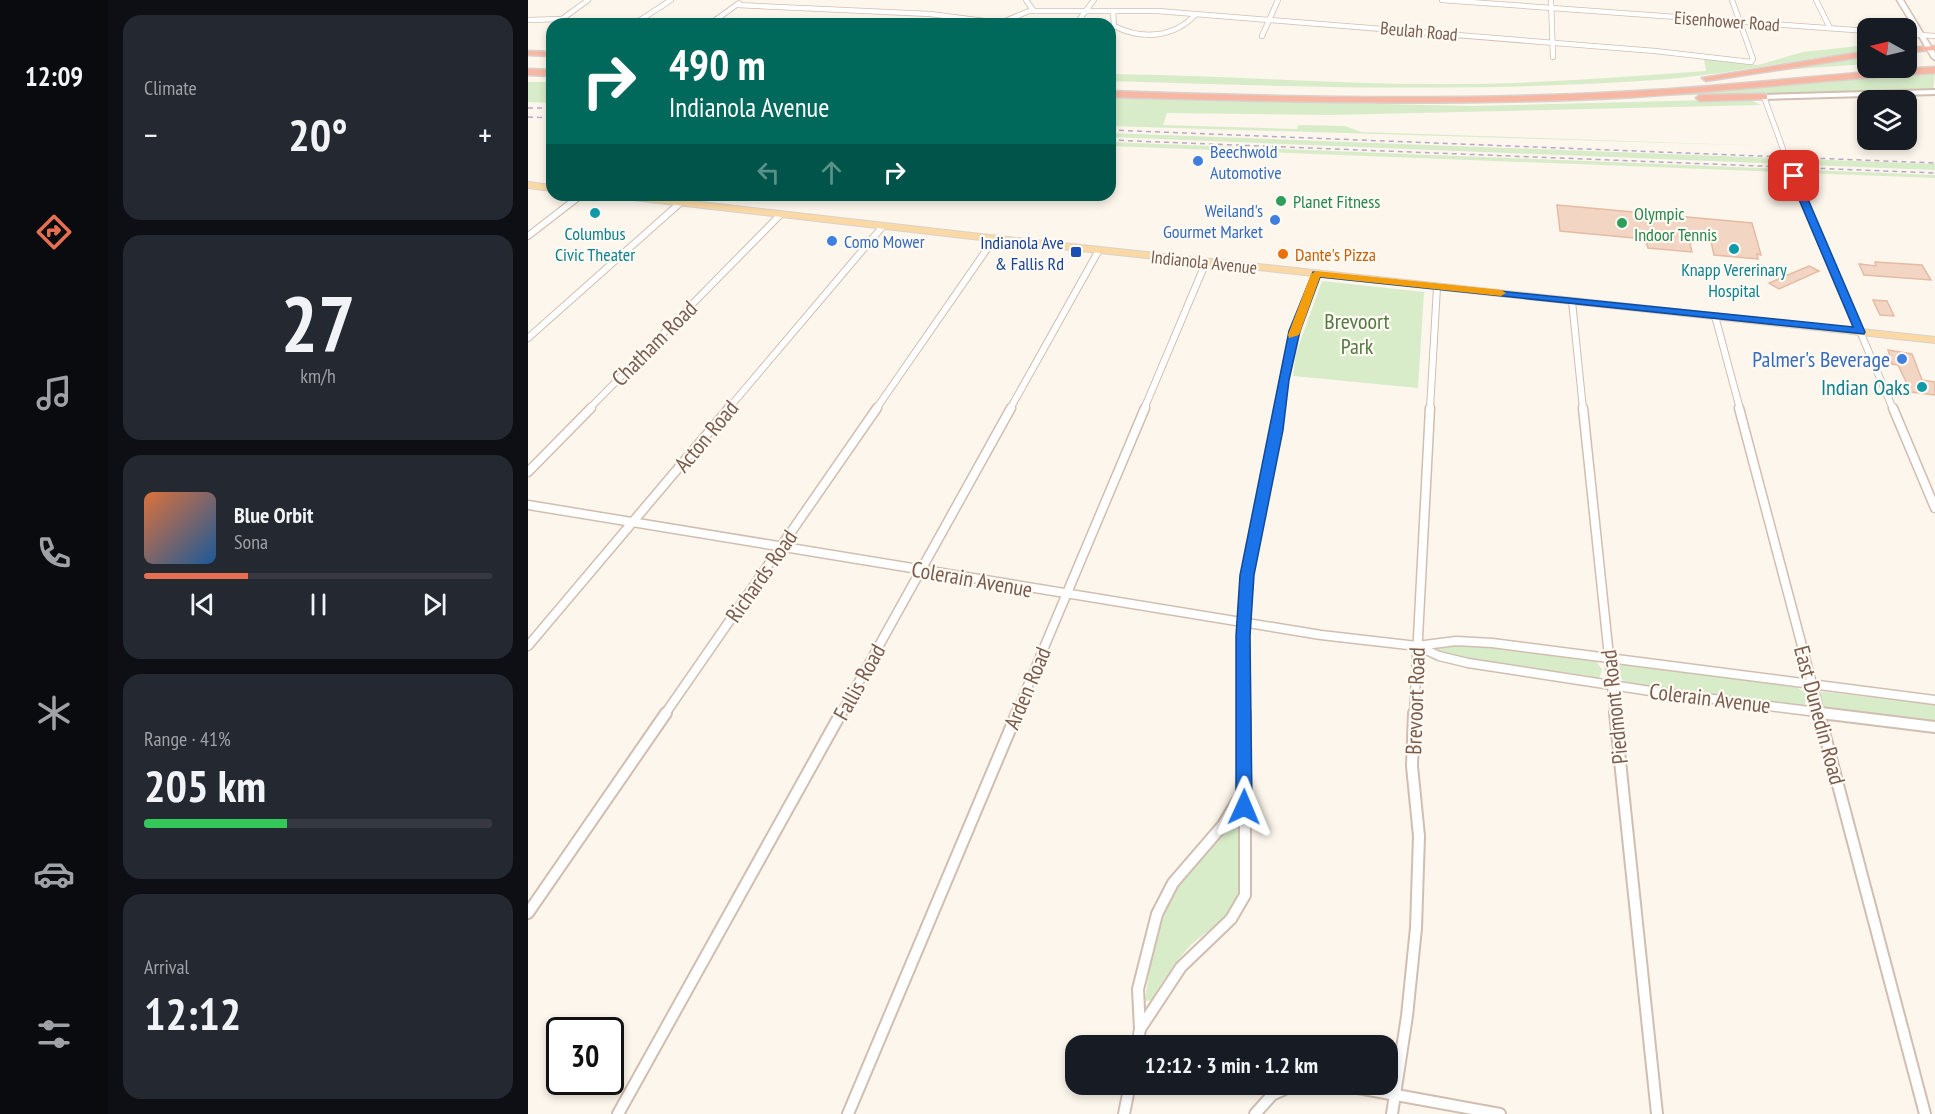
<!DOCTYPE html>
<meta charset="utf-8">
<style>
:root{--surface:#171b24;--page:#242831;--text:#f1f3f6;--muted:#9ea1a6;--line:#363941;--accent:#e76f51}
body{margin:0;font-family:"PT Sans Narrow",sans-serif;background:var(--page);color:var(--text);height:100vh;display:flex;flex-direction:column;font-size:22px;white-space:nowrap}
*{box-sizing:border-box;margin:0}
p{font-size:20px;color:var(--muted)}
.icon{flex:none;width:33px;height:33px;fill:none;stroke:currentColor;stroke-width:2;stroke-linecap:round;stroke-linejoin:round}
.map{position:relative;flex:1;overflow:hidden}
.drawer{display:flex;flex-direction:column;gap:15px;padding:15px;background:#0d0f14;width:420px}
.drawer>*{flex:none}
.hud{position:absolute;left:18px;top:18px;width:570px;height:183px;border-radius:18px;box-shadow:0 3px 9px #0003;background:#00695c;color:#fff;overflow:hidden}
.needle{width:39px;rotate:278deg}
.controls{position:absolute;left:1329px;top:18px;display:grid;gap:12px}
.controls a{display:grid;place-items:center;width:60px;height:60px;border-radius:12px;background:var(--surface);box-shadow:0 3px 9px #0003;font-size:30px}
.speed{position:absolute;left:18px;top:1017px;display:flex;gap:12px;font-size:30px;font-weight:700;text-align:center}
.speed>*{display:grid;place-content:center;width:78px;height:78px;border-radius:50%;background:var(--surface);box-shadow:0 3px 9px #0003;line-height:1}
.speed .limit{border:3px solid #111;border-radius:9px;background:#fff;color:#111}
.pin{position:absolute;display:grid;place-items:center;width:51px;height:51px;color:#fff;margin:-26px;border-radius:12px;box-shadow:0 3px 9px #0006}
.me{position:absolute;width:66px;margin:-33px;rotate:1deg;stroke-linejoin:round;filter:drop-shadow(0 0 4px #0008)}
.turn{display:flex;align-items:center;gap:21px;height:126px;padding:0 24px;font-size:27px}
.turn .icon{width:78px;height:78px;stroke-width:2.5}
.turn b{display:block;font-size:42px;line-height:51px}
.lanes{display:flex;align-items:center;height:57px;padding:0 24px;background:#0003;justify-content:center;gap:30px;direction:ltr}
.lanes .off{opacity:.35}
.big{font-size:45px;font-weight:700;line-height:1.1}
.drawer .card{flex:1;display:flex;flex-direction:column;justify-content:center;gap:9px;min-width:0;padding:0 21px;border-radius:18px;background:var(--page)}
.drawer .dial{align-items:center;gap:0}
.dial b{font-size:78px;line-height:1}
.song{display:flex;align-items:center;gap:18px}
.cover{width:72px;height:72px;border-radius:9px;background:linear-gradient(135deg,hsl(20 70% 55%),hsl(210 70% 35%))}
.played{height:6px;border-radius:3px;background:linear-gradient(90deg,var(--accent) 30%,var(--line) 30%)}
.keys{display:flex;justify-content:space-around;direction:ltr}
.heat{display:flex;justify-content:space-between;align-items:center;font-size:33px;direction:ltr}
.charge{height:9px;border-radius:4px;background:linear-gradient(90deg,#34c759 41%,var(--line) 0)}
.trip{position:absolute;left:537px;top:1035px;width:333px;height:60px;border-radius:18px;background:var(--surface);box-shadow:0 3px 9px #0003;font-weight:700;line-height:60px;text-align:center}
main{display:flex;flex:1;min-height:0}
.menu{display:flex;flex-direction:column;width:108px;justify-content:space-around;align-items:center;background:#090b0e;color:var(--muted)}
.menu .icon{width:42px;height:42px}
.menu .selected{color:var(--accent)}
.menu b{font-size:27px;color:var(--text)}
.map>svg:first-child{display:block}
.green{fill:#d8ecc9}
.building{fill:#f3d5c3;stroke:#e6bba3;stroke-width:1.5}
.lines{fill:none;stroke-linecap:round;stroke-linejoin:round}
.minor-far3-casing{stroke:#d1beb0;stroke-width:6}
.minor-far2-casing{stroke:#d1beb0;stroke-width:8}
.minor-far1-casing{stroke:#d1beb0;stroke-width:11}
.minor-casing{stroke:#d1beb0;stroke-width:14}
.tertiary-casing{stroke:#d1beb0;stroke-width:4}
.secondary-casing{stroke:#d6c0b0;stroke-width:3}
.primary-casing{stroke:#dad1cd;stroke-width:2}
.motorway-casing{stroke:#dad1cd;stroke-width:3}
.minor-far3{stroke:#fff;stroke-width:4.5}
.minor-far2{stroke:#fff;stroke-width:6}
.minor-far1{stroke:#fff;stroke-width:8}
.minor{stroke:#fff;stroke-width:10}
.tertiary{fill:#fff;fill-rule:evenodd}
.secondary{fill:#fff;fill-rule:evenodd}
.primary{fill:#fbd9a5;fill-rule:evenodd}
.motorway{fill:#f7b7a3;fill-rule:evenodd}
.rail{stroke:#b9a8c9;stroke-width:1.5;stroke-dasharray:5 4;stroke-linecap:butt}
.route{fill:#1a73e8;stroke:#114b97;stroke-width:1.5}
.slow{fill:#f59e0b}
.shop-dot{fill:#3f7fe0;stroke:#fffaf3;stroke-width:2}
.leisure-dot{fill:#2e9e5b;stroke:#fffaf3;stroke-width:2}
.culture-dot{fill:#0f9aa8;stroke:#fffaf3;stroke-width:2}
.transit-dot{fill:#1a4fb4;stroke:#fffaf3;stroke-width:2}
.food-dot{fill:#e8710a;stroke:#fffaf3;stroke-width:2}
.labels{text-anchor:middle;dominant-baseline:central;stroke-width:4.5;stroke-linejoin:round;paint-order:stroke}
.far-street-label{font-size:18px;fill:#7a5c4d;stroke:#fffaf3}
.far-shop-label{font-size:18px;fill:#366cbe;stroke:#fffaf3;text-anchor:start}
.far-leisure-label{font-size:18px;fill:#27864d;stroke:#fffaf3;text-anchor:start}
.far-culture-label{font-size:18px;fill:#0d838f;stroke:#fffaf3}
.far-transit-label{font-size:18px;fill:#164399;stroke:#fffaf3;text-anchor:end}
.far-food-label{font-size:18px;fill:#c56008;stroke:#fffaf3;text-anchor:start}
.park-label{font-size:22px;fill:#537a41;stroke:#fffaf3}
.street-label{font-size:22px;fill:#7a5c4d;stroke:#fffaf3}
.shop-label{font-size:22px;fill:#366cbe;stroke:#fffaf3;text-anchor:end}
.culture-label{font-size:22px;fill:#0d838f;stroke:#fffaf3;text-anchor:end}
</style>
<main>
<nav class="menu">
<b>12:09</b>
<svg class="icon selected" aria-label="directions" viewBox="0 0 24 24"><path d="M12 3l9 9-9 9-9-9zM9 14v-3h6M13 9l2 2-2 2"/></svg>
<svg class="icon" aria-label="music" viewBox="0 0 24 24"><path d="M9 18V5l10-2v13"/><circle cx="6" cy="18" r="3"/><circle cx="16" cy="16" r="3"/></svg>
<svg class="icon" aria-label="phone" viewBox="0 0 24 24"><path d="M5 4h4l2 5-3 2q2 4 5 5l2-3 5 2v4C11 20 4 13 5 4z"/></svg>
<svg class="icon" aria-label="climate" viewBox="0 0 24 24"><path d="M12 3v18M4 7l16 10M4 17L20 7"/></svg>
<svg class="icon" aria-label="car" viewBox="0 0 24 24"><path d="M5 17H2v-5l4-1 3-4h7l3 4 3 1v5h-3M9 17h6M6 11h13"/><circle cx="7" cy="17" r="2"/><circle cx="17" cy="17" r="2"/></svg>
<svg class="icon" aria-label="filters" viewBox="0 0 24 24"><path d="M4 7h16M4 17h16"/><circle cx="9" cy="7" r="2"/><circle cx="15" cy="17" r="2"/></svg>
</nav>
<section class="drawer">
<div class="card"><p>Climate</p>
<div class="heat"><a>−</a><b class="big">20°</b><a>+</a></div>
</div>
<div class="card dial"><b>27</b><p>km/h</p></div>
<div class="card">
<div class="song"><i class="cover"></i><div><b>Blue Orbit</b><p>Sona</p></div></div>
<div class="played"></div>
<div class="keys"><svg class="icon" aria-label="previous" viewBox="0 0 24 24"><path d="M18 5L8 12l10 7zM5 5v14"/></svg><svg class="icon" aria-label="pause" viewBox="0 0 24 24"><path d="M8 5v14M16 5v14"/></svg><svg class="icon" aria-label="next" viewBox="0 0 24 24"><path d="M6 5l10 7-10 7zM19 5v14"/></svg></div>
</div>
<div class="card"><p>Range · 41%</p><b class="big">205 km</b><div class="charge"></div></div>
<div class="card"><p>Arrival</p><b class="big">12:12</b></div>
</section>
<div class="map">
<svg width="1407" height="1114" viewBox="0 0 1407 1114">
<rect width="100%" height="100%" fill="#fdf6ec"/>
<!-- green -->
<g class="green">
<path d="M1330,46H1340L1339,51C1273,58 1208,73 1141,79C955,93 769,87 582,81V74C696,75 809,85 923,84C1008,84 1093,77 1178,71L1176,59L1230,65L1275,52Z"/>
<polygon points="1339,54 1339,64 1238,71"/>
<polygon points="1407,73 1405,90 1124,96"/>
<polygon points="0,82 24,82 24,103 0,102"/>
<polygon points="582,98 945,106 1220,99 1233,105 802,115 639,113 635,125 769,129 770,125 817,126 833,132 1244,146 582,126"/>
<polygon points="582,133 1407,164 1407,170 582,137"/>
<polygon points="582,142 1407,175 1407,178 582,146"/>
<polygon points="794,281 896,292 890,388 765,376 768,353"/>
<polygon points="939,644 1066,659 1074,669 1071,679 1002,671 914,654 910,648"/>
<polygon points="1094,663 1265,685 1278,693 1277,705 1270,705 1126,689 1095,681 1088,671 1089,666"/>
<polygon points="1290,691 1407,705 1407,722 1295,706"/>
<path d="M708,816L710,818C711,842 717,874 709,897C703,919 677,931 661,947C647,963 634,981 624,1000L617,1001L623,957L629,931L642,901L660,872Z"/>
</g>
<!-- building -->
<g class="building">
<polygon points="1029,205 1224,223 1233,255 1229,254 1230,259 1186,255 1181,233 1159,231 1164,252 1120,248 1117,239 1032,231"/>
<polygon points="1347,262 1394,265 1403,280 1336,275 1331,264 1348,266"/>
<polygon points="1281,266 1291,271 1251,289 1241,283"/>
<polygon points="1345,300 1359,301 1366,316 1352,315"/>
<polygon points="1360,350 1384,354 1394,380 1407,382 1407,395 1383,392 1370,365 1364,364"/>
</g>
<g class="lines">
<!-- minor-far3 casing -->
<g class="minor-far3-casing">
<g id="minor-far3">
<polyline points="498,0 505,10"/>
<polyline points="914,0 1340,31"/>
<polyline points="1023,0 1025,57"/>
<polyline points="1288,0 1302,28"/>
<polyline points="209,5 402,14 472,23"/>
<polyline points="558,11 630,11 1127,51 1223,62 1225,59 1204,0"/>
<path d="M585,12L586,26C614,40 646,38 668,14"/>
<polyline points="34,19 60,0"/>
<polyline points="0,20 34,19"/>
<polyline points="106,24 143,0"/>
<polyline points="182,24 211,3"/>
<polyline points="470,24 501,11 558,11"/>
<polyline points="548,24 566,0"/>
<polyline points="1378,34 1407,36"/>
<polyline points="734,36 750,0"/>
<polyline points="1236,97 1255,149"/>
<polyline points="1266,175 1267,177"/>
</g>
</g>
<!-- minor-far2 casing -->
<g class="minor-far2-casing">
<g id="minor-far2">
<polyline points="1266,176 1365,409"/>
<polyline points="0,236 53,195"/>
<polyline points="1044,301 1055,409"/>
<polyline points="1187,316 1212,409"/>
<polyline points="0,338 152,203"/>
<polyline points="61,409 252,215"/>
<polyline points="200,409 355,226"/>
<polyline points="348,409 466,239"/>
<polyline points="482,409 571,250"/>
<polyline points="616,409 678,262"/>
<polyline points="751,409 766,331 788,274"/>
<polyline points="902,409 909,287"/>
</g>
</g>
<!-- minor-far1 casing -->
<g class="minor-far1-casing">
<g id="minor-far1">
<polyline points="1055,408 1087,714"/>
<polyline points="1211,408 1292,714"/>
<polyline points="1365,408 1407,508"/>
<polyline points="0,472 63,408"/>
<polyline points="0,505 793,635 889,646 928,641 964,643 1407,700"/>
<polyline points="0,646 201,408"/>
<polyline points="890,646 911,656 940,663 1129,692 1305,714"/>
<polyline points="137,714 349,408"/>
<polyline points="313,714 483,408"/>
<polyline points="488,714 617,408"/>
<polyline points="717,714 717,594 752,408"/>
<polyline points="886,714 902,408"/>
</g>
</g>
<!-- minor casing -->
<g class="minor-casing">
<g id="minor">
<polyline points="1087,713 1129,1114"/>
<polyline points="1291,713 1397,1114"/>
<polyline points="1293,713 1407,727"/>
<polyline points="0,913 138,713"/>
<polyline points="612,1029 653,967 703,919 717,895 717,713"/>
<polyline points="609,1046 612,1029 610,989 629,914 645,883 695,825 715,792"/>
<polyline points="808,1084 972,1114"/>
<polyline points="90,1114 313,713"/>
<polyline points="320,1114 489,713"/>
<polyline points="596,1114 602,1084"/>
<polyline points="727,1114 744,1095 768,1084"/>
<polyline points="864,1114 879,1016 888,928 891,836 884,766 886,713"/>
</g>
</g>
<!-- tertiary casing -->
<g class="tertiary-casing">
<polygon id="tertiary" points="1407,90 1407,94 1236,99 1233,97 1236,95"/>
</g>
<!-- secondary casing -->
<g class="secondary-casing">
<polygon id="secondary" points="1369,0 1375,0 1407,53 1407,60 1404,58"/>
</g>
<!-- primary casing -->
<g class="primary-casing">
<g id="primary">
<polygon points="0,182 24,185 24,191 0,188"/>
<polygon points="83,195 112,195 479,237 1407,337 1407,343 479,243 88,198"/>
</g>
</g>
<!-- motorway casing -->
<g class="motorway-casing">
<g id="motorway">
<polygon points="1407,46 1407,50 1378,52 1378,48"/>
<polygon points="0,51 24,52 24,56 0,55"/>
<polygon points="1340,51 1340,56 1178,81 1174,78"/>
<path d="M1407,67V73C1301,79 1196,92 1090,98C921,106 751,102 582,97V91C751,97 921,101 1090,92C1196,87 1301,74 1407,67Z"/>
<polygon points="0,69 24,70 24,76 0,75"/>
<polygon points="1236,94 1239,95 1239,99 1172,101 1168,98 1172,95"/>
</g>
</g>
<!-- minor-far3 -->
<use href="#minor-far3" class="minor-far3"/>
<!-- minor-far2 -->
<use href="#minor-far2" class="minor-far2"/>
<!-- minor-far1 -->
<use href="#minor-far1" class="minor-far1"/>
<!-- minor -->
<use href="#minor" class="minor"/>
<!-- tertiary -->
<use href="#tertiary" class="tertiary"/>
<!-- secondary -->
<use href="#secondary" class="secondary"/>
<!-- primary -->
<use href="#primary" class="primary"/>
<!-- motorway -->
<use href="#motorway" class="motorway"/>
<!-- rail -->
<g class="rail">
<polyline points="0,108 24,108"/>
<polyline points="0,117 24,118"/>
<polyline points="582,130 1407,163"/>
<polyline points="582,140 1407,173"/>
</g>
</g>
<!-- route -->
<polygon class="route" points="1266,173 1270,176 1337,332 1336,334 792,277 772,331 761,380 755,430 726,575 722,636 724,807 722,812 716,814 710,812 708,807 708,636 712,575 761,331 785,272 1325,327 1261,176"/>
<!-- slow -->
<polygon class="slow" points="788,271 973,290 978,293 973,296 792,277 771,335 761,338 760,335 783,274"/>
<!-- markers -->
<g class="shop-dot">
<circle cx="670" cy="161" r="6"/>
<circle cx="747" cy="220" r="6"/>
<circle cx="304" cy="241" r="6"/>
<circle cx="1374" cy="359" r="6"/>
</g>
<g class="leisure-dot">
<circle cx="753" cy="201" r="6"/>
<circle cx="1094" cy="223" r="6"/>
</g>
<g class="culture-dot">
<circle cx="67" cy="213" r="6"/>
<circle cx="1206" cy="249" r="6"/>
<circle cx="1394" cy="387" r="6"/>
</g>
<rect class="transit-dot" x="542" y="246" width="12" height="12" rx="3"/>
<circle class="food-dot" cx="755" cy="254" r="6"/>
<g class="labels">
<!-- far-street labels -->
<g class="far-street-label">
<text transform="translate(1199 21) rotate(4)">Eisenhower Road</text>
<text transform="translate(891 31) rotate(5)">Beulah Road</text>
<text transform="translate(676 262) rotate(6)">Indianola Avenue</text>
</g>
<!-- far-shop labels -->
<g class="far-shop-label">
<text x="682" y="151">Beechwold<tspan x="682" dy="21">Automotive</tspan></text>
<text x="735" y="210" text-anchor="end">Weiland's<tspan x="735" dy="21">Gourmet Market</tspan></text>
<text x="316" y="241">Como Mower</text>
</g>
<!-- far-leisure labels -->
<g class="far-leisure-label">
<text x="765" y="201">Planet Fitness</text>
<text x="1106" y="213">Olympic<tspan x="1106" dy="21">Indoor Tennis</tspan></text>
</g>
<!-- far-culture labels -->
<g class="far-culture-label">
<text x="67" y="233">Columbus<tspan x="67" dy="21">Civic Theater</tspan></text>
<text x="1206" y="269">Knapp Vererinary<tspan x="1206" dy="21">Hospital</tspan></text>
</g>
<!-- far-transit labels -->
<g class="far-transit-label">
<text x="536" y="242">Indianola Ave<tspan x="536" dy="21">&amp; Fallis Rd</tspan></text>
</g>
<!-- far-food labels -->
<g class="far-food-label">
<text x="767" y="254">Dante's Pizza</text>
</g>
<!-- park labels -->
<g class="park-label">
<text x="829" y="321">Brevoort<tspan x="829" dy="25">Park</tspan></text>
</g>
<!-- street labels -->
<g class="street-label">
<text transform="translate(126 343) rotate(-45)">Chatham Road</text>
<text transform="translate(178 436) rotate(-50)">Acton Road</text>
<text transform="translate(233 576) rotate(-55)">Richards Road</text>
<text transform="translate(444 579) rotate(10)">Colerain Avenue</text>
<text transform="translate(331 682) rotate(-61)">Fallis Road</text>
<text transform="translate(499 688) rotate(-67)">Arden Road</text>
<text transform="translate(1182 698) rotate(7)">Colerain Avenue</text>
<text transform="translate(887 701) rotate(-88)">Brevoort Road</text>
<text transform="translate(1086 707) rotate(-96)">Piedmont Road</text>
<text transform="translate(1292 715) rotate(75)">East Dunedin Road</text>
</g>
<!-- shop labels -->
<g class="shop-label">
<text x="1362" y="359">Palmer's Beverage</text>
</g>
<!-- culture labels -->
<g class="culture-label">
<text x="1382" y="387">Indian Oaks</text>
</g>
</g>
</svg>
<div class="controls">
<a><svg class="needle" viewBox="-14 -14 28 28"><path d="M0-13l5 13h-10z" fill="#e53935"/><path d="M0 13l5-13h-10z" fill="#9ea1a6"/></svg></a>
<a><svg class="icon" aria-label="layers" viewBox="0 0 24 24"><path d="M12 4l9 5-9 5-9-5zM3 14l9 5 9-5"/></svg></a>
</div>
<div class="speed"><div class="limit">30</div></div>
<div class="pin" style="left:1266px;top:176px;background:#d93025"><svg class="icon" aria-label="arrive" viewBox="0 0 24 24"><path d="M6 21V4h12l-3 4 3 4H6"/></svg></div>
<svg class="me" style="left:716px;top:807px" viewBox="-20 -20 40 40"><path d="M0-17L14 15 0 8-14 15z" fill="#1a73e8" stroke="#fff" stroke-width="4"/></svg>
<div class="trip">12:12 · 3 min · 1.2 km</div>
<div class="hud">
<div class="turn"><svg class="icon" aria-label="right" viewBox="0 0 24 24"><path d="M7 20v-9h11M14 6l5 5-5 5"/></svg><div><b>490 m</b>Indianola Avenue</div></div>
<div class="lanes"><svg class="icon off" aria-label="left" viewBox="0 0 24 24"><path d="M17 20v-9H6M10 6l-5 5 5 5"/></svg><svg class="icon off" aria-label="ahead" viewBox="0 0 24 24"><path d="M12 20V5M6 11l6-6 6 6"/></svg><svg class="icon" aria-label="right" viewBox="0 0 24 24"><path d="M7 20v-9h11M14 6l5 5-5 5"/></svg></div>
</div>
</div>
</main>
